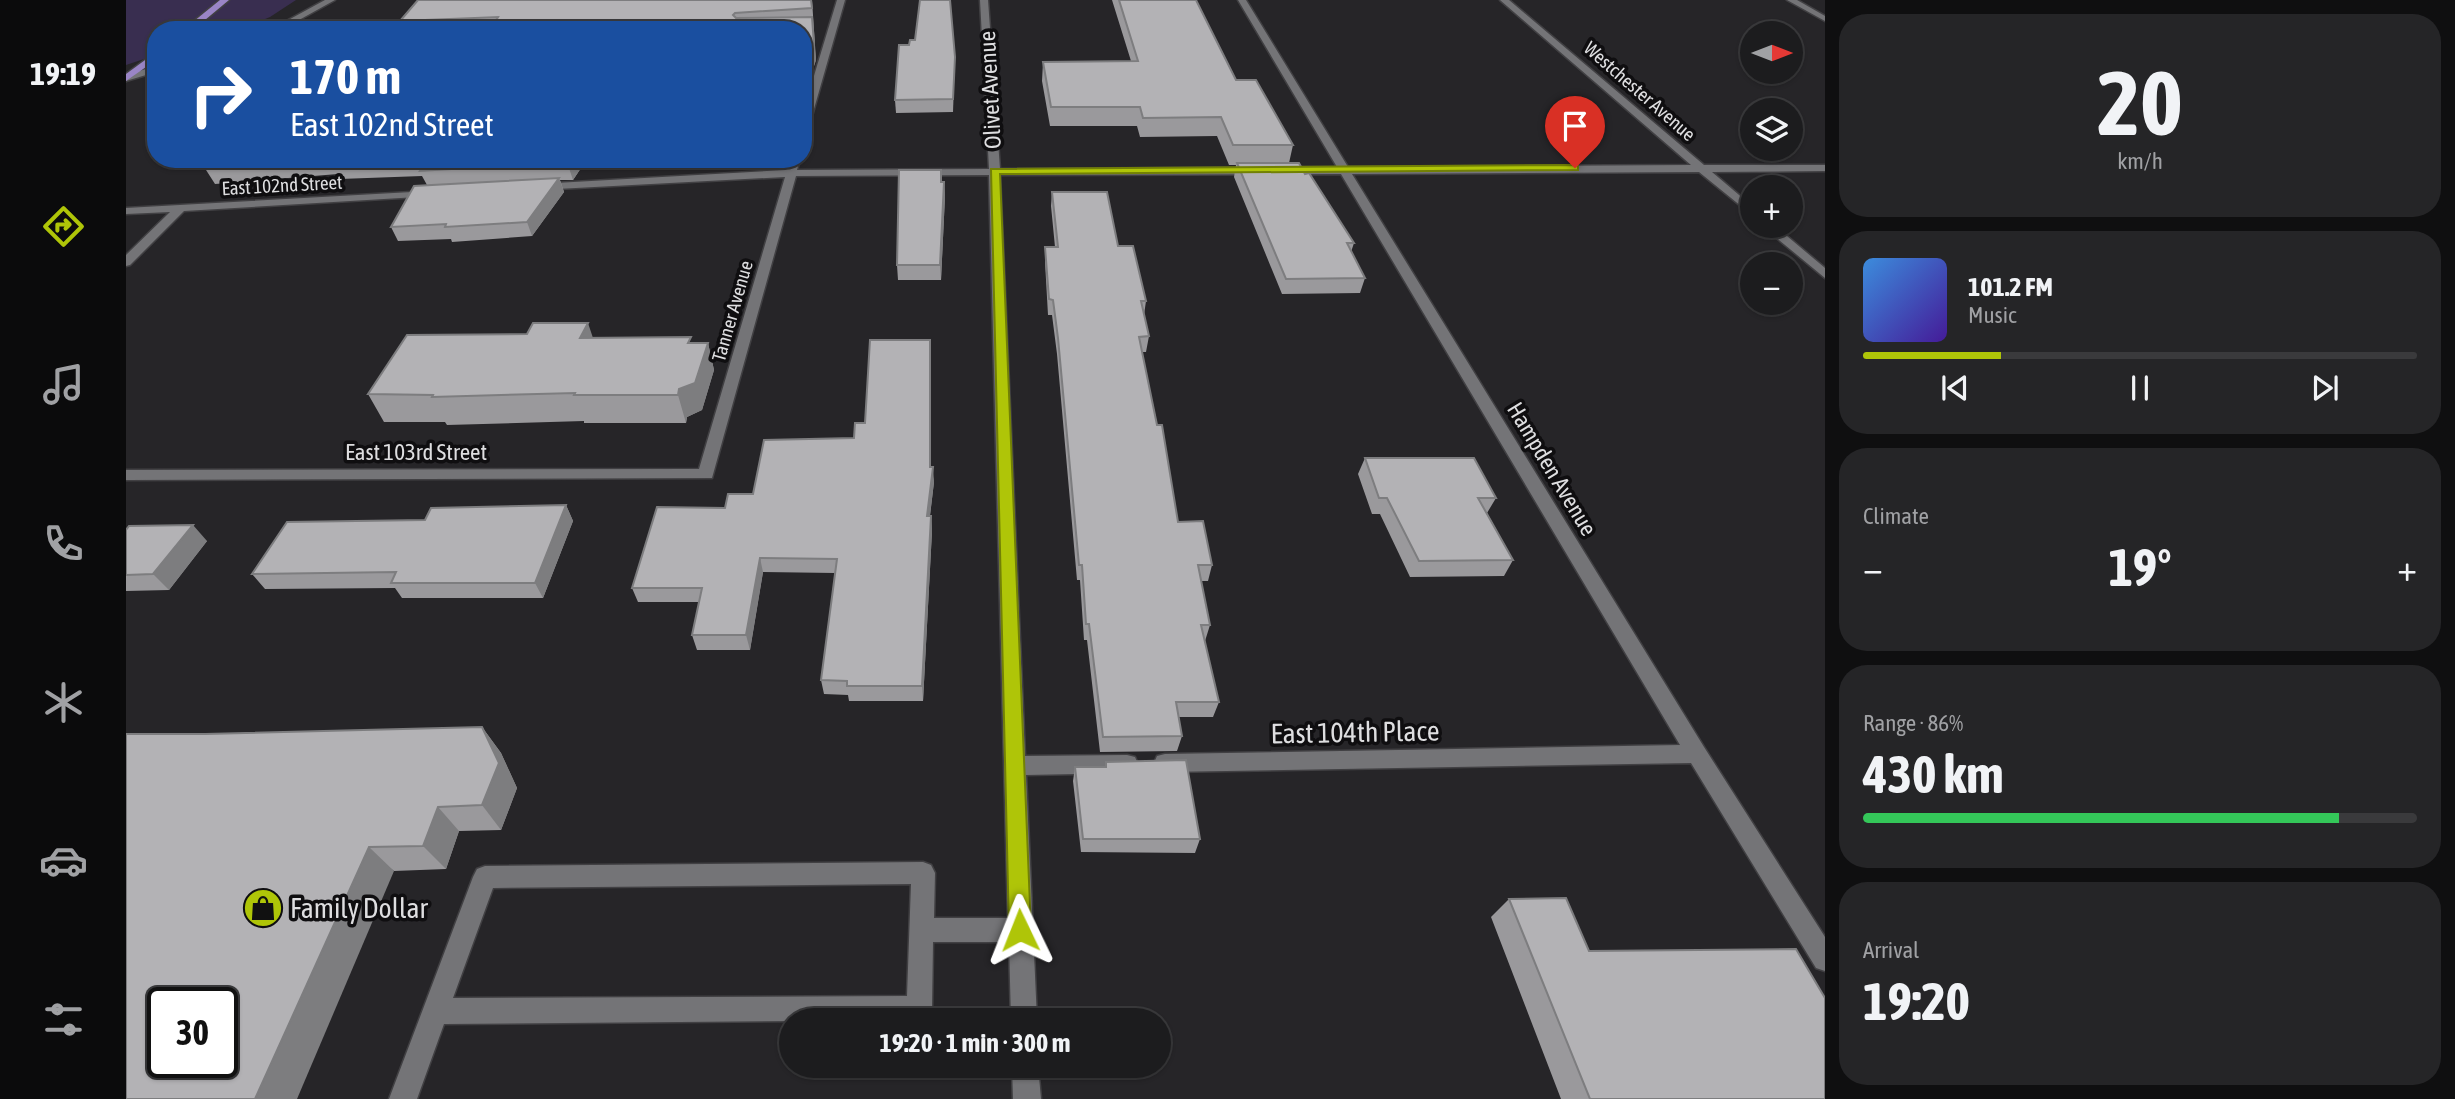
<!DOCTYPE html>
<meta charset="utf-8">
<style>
:root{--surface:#1c1c1e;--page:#252527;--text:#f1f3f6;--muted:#a0a1a4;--line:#3a3a3c;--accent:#afc508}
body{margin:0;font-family:"Asap Condensed",sans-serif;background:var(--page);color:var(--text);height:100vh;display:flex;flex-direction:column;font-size:26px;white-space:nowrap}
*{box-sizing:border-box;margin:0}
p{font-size:23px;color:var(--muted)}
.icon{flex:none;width:38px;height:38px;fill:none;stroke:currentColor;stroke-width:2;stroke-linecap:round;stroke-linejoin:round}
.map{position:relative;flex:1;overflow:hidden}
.panel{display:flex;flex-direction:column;gap:14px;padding:14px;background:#0f0f10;width:630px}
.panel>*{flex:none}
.hud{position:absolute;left:21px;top:21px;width:665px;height:147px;border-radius:28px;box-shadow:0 2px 5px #0004,0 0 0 2px var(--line);background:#1a4fa0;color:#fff;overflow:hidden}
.needle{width:46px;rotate:90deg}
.fabs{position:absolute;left:1614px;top:21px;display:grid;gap:14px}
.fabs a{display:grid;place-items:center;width:63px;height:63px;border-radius:50%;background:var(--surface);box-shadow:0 2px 5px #0004,0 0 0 2px var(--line);font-size:35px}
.speed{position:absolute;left:21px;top:987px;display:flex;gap:14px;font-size:35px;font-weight:700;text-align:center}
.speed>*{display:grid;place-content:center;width:91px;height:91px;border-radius:50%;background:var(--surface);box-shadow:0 2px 5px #0004,0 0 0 2px var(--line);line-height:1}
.speed .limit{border:4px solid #111;border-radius:10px;background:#fff;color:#111}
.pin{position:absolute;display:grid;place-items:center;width:60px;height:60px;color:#fff;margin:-72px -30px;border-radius:50% 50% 50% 0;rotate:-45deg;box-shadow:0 0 7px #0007}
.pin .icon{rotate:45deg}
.me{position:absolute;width:77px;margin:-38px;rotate:358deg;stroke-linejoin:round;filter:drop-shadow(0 0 5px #0008)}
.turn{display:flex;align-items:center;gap:24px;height:147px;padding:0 28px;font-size:32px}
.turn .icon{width:91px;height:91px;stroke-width:2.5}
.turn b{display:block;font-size:49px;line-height:60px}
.big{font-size:52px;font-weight:700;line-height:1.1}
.panel .widget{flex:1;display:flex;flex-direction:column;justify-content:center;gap:10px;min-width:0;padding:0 24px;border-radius:28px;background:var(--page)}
.panel .dial{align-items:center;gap:0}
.dial b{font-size:91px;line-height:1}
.song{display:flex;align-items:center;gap:21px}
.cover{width:84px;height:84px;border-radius:10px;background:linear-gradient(135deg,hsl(210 70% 55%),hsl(260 70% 35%))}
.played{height:7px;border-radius:4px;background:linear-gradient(90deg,var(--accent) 25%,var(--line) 25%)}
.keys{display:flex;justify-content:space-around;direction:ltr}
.heat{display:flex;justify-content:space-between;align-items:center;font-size:38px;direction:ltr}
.charge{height:10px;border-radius:5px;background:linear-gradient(90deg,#34c759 86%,var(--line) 0)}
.trip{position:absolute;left:653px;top:1008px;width:392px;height:70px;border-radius:35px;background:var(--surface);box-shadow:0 2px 5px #0004,0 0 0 2px var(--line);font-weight:700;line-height:70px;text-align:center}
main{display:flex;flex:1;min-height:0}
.tabs{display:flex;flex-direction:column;width:126px;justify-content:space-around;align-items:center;background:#0b0b0c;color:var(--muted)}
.tabs .icon{width:49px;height:49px}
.tabs .current{color:var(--accent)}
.tabs b{font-size:32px;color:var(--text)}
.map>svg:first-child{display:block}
.green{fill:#392e50}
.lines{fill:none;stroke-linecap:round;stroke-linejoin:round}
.minor-casing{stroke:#414043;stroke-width:3}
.major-casing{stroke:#414043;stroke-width:3}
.minor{fill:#747477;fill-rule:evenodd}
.major{fill:#9a85c6;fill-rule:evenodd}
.wall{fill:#9a999c}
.shaded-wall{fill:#7d7d7f}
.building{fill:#b3b2b5;stroke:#7d7d7f;stroke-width:2;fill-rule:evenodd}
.route{fill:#afc508;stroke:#728005;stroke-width:2}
.labels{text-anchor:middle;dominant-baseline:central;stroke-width:7;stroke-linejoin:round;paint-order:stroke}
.far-street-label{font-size:19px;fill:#dedee0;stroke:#0f0e10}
.street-label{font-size:23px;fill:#dedee0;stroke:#0f0e10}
.near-street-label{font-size:28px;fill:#dedee0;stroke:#0f0e10}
.near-poi-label{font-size:28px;fill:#dedee0;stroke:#0f0e10;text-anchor:start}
</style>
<main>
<nav class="tabs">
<b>19:19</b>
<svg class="icon current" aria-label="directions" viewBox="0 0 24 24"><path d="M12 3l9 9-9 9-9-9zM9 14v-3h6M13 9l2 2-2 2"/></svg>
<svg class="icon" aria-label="music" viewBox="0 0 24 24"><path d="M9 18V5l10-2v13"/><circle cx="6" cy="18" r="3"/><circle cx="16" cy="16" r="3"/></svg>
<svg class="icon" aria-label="phone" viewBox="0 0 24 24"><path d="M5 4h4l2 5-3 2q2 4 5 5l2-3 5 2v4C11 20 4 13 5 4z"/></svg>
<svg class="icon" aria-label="climate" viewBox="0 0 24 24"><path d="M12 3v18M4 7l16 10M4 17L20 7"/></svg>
<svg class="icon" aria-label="car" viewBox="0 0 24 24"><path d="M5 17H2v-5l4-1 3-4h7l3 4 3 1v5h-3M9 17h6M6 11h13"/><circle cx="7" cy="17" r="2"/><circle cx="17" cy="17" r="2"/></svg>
<svg class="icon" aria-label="filters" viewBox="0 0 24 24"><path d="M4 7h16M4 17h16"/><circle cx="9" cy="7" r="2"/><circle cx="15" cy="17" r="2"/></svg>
</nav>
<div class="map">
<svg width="1699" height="1099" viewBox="0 0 1699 1099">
<rect width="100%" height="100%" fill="#262528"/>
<!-- green -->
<polygon class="green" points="0,0 170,0 144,17 113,30 30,30 30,55 0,65"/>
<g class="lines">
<!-- minor casing -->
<g class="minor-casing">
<g id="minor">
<polygon points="199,0 209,0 155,30 144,30"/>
<polygon points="711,0 719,0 682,130 677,133 677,112"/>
<path d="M854,0H862L874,169L1211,167L1112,0H1120L1222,167L1565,165L1374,0H1383L1578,165H1699V171L1586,172L1626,206V215L1573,172L1226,174L1578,747L1699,937V971L1690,968L1565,763L1039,772L1031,770L1028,763L1031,756L1039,754L1554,745L1215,174L874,175L899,756L1001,755L1009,757L1012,764L1009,771L1001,773L900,775L911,1020H885L883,942H807L806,1009L802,1018L797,1020L318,1024L291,1099H263L347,877L351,869L359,866L797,862L805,865L809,873L808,918H882L863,175L670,176L586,478L0,480V470L573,469L659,177L412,190L406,187L412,184L660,170L664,159H674L671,170L863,169ZM785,884L781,996L327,998L367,888Z"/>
<polygon points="1661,0 1671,0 1699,16 1699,21"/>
<polygon points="30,66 30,72 0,81 0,75"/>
<polygon points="304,191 310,194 308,196 58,211 4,265 0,266 0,255 44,212 0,214 0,208"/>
<polygon points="1636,226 1649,226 1699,268 1699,278"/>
<polygon points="886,1066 912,1066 915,1099 887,1099"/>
</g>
</g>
<!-- major casing -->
<g class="major-casing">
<g id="major">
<polygon points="94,0 103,0 67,30 57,30"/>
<polygon points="30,52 30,60 0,81 0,74"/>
</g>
</g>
<!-- minor -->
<use href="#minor" class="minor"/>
<!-- major -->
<use href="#major" class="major"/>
</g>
<!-- wall -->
<g class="wall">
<polygon points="292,0 686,0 690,60 686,72 677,73 677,30 278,30 274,21"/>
<polygon points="986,0 1070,0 1110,80 1167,145 1163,163 1179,174 1228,243 1225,252 1239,278 1234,293 1156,294 1108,177 1110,165 1103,165 1091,136 1014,137 1011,126 924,126 916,81 917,62 1005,61"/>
<polygon points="829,57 827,112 770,113 769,100"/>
<polygon points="73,159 461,159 447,180 434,180 438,192 406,236 326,242 325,239 272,241 265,227 301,185 296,176 214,179 212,174 89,184"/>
<polygon points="815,170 816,182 818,182 819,196 815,280 772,280 771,265"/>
<polygon points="926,192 992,246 1020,301 1018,315 1023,336 1020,352 1016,352 1052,522 1086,565 1082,581 1075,581 1084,625 1079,641 1093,702 1087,717 1053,717 1056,736 1051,751 974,752 961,640 958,640 954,580 951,580 931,354 926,315 922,315 919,262 919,247 929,247 925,206"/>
<polygon points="467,338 582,343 588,370 576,410 561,417 560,423 458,423 458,421 321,425 319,422 258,422 242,394"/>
<polygon points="805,354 805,467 808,482 804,516 805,516 806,531 797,701 723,701 722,695 698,694 695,680 709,573 637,572 624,650 571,650 566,635 573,602 512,602 506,588 599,508 627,494 728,438 739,423"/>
<polygon points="1239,458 1370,498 1361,513 1387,560 1378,576 1284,577 1254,514 1246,514 1232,474"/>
<polygon points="440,505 447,521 417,598 276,598 269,588 139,589 126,574 299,520"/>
<polygon points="0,530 81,541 43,590 0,591"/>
<polygon points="356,727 375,753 391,788 375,830 333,831 320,869 268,871 79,734"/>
<polygon points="980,762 1074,839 1069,853 955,852 947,781 949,767 979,767"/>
<polygon points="1383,899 1463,951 1699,1099 1435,1099 1365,917"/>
</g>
<!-- shaded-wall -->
<g class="shaded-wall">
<polygon points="686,17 690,60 686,72 684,56"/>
<polygon points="443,159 461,159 447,180 441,162"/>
<polygon points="433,178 438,192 406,236 401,222"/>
<polygon points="818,182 819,196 815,280 814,265"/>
<polygon points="462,323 471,350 454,338"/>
<polygon points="582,343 588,370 576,410 561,417 560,423 552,395 553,389"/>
<polygon points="807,467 808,482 802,531 801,516"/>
<polygon points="440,505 447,521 417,598 409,583"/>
<polygon points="805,516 806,531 797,701 796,686"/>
<polygon points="67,525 81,541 43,590 27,574"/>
<polygon points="634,558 637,572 624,650 620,635"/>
<polygon points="356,727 375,753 391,788 375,830 356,805"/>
<polygon points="312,807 333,831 320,869 297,846"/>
<polygon points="243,847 268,871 171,1099 129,1099"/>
</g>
<!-- building -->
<g class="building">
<polygon points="292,0 685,0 686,8 609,13 607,15 610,18 686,17 688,45 684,56 677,57 677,30 364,30 372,17 274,21"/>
<polygon points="794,0 824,0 829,57 827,99 769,100 773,45 783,45 784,40 789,40"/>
<polygon points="993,0 1070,0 1110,80 1130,80 1167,145 1107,145 1095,117 1017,118 1014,107 925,107 917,62 1012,61"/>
<polygon points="302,159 443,159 441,162 294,171"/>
<polygon points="1111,163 1173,163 1179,174 1183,173 1228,243 1221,243 1239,278 1160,279"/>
<polygon points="773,170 815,170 815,182 818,182 814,265 771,265"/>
<polygon points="433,178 401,222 319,227 320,224 265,227 288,186"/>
<polygon points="926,192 981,192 992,246 1007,246 1020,301 1015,301 1023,336 1013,337 1031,425 1036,425 1052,522 1077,521 1086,565 1072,565 1084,625 1075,625 1093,702 1050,702 1056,736 977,737 963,624 960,624 956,565 953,565 932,338 927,300 923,299 919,247 932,247"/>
<polygon points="407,323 462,323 454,338 565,337 562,343 582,343 569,383 553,389 552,395 448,395 449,393 306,397 307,395 242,394 281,335 401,334"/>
<polygon points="744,340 804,340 804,467 807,467 801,516 805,516 796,686 721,686 721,681 695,680 711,559 634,558 620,635 566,635 576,588 506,588 531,507 599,508 602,494 627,494 638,440 728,438 729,423 739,423"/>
<polygon points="1239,458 1348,458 1370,498 1352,498 1387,560 1293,561 1261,498 1253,498"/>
<polygon points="440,505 409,583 265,583 270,572 126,574 161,522 299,520 305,508"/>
<polygon points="67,525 27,574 0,575 0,530 3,526"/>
<path d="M356,727L373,763L356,805L312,807L297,846L243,847L129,1099H0V734H79ZM37,1003H96V1062H37Z"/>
<polygon points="1060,760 1074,839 957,839 949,767 980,767 980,762"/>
<polygon points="1440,898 1463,951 1670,949 1699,998 1699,1099 1464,1099 1383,899"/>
</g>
<!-- route -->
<polygon class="route" points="1449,165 1452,166 1452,170 874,174 905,930 902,937 894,941 886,937 883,930 865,169"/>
<!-- icons -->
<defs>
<g id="shop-disc" transform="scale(2.0125)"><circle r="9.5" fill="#afc508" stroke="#0f0e10"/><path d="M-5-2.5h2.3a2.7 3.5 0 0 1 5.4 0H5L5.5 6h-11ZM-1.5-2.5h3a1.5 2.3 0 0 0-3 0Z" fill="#111"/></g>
</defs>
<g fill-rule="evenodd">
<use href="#shop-disc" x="137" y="908"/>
</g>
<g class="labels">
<!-- far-street labels -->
<g class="far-street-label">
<text transform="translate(1514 91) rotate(41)">Westchester Avenue</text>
<text transform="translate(156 185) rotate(-3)">East 102nd Street</text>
<text transform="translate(606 311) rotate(-74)">Tanner Avenue</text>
</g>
<!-- street labels -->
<g class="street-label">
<text transform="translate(864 90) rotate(-93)">Olivet Avenue</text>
<text x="290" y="452">East 103rd Street</text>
<text transform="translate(1426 469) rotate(59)">Hampden Avenue</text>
</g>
<!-- near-street labels -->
<g class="near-street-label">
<text transform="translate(1229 732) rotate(-1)">East 104th Place</text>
</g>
<!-- near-poi labels -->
<g class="near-poi-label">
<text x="164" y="908">Family Dollar</text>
</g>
</g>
</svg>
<div class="fabs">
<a><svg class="needle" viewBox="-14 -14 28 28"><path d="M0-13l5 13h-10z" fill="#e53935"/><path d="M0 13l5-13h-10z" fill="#a0a1a4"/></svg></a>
<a><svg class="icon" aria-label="layers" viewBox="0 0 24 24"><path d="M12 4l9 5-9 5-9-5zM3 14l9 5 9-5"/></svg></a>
<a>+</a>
<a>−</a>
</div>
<div class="speed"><div class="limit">30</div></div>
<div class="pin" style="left:1449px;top:168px;background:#d93025"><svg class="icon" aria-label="arrive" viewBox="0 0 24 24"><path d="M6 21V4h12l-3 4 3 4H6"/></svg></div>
<svg class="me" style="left:894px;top:930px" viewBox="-20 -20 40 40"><path d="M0-17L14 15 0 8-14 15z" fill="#afc508" stroke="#fff" stroke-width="4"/></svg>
<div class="trip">19:20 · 1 min · 300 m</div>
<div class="hud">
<div class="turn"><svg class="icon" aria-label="right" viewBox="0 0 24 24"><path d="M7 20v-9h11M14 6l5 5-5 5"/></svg><div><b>170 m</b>East 102nd Street</div></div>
</div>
</div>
<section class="panel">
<div class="widget dial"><b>20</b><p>km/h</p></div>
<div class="widget">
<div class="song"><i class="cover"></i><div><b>101.2 FM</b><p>Music</p></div></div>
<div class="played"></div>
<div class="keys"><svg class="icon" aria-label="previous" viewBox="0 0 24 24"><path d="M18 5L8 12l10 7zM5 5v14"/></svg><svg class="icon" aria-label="pause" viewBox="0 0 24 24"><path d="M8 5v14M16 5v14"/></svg><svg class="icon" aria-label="next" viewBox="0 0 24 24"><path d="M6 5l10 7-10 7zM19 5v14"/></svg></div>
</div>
<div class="widget"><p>Climate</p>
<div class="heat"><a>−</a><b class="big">19°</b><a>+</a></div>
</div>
<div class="widget"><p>Range · 86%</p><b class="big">430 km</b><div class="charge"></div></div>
<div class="widget"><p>Arrival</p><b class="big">19:20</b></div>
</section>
</main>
